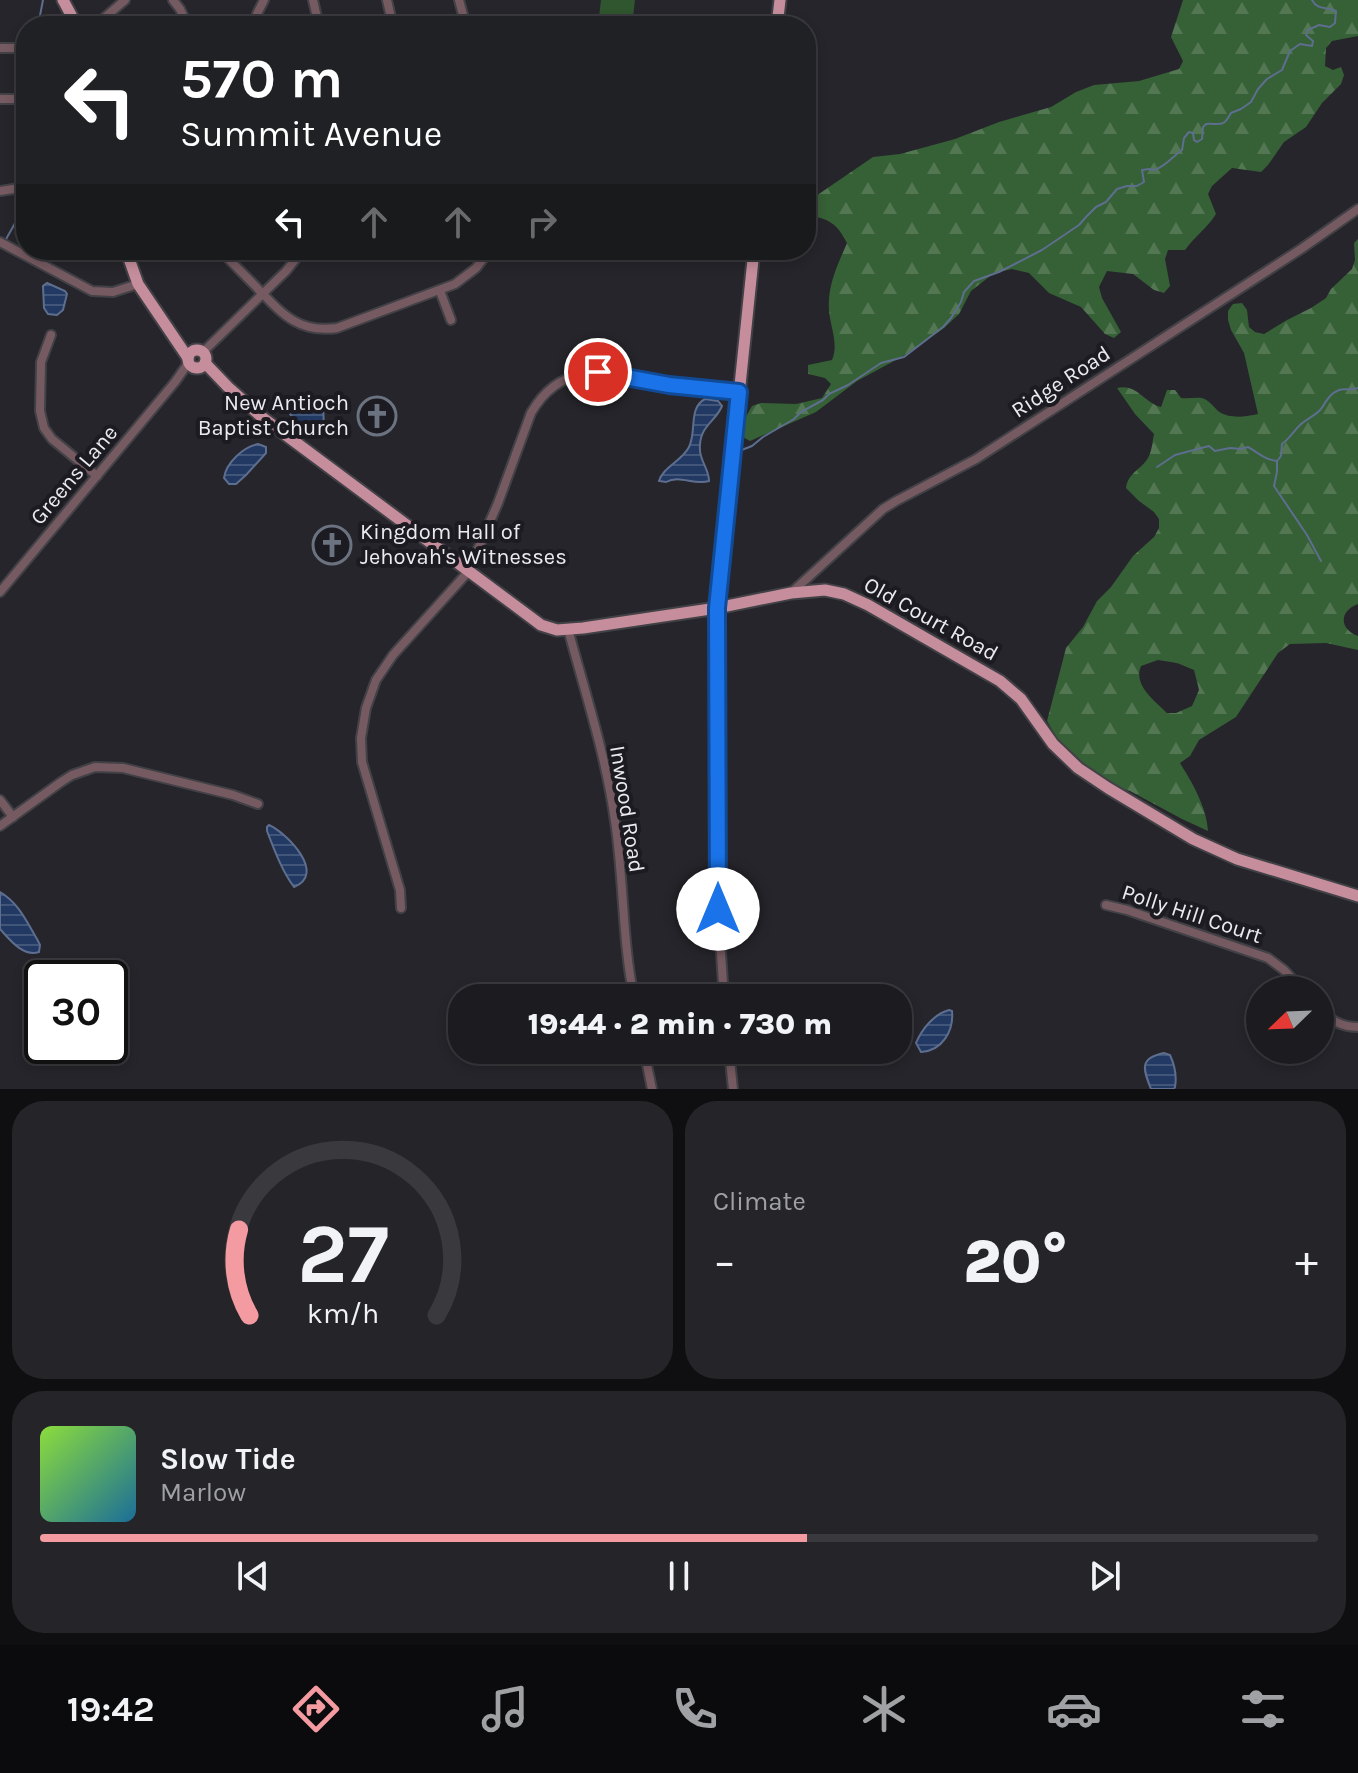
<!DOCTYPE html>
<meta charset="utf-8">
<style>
:root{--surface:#1c1c20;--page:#252529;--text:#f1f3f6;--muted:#a0a1a5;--line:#3a3a3e;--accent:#f49aa1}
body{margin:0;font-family:Karla,sans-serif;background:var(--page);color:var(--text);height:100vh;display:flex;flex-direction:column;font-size:30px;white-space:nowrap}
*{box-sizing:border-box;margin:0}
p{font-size:26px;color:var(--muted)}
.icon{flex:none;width:44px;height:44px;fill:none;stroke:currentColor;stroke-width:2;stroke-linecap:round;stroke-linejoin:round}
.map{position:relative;height:1089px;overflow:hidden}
.side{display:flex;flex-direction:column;gap:12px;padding:12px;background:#0f0f12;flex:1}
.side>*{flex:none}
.banner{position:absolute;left:16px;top:16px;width:800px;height:244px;border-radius:32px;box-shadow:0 4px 12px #0003,0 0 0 2px var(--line);background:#202124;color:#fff;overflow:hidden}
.needle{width:52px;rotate:247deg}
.tools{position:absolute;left:1246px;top:976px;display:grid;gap:16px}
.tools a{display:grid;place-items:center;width:88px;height:88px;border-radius:50%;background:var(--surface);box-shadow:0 4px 12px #0003,0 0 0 2px var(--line);font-size:40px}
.speed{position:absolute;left:24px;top:960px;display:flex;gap:16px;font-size:40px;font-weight:700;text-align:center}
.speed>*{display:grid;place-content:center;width:104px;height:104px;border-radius:50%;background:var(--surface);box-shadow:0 4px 12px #0003,0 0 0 2px var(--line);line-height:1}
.speed .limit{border:4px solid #111;border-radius:12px;background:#fff;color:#111}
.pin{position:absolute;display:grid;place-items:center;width:68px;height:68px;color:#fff;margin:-34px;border:4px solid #fff;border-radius:50%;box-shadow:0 2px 8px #0007}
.me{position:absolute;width:88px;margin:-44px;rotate:0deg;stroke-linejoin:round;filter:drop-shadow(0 0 6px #0008)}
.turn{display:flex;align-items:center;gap:28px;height:168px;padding:0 32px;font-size:36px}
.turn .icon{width:104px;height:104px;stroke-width:2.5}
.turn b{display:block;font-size:56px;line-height:68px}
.lanes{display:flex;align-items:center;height:76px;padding:0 32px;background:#0003;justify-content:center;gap:40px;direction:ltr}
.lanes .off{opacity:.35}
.big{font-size:60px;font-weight:800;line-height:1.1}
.side .card{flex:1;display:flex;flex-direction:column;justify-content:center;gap:12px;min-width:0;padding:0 28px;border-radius:32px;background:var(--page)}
.side .dial{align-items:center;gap:0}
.dial svg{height:208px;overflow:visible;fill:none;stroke:var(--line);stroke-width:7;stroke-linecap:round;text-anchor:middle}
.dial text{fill:var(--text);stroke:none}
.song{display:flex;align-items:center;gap:24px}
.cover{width:96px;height:96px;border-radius:12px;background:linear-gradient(135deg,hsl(90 70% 55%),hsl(200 70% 35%))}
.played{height:8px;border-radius:4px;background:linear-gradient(90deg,var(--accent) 60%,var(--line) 60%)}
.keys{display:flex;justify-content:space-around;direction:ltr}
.heat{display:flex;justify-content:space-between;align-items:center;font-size:44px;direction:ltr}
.side .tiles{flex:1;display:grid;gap:12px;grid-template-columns:1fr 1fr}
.card:last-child{grid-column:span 2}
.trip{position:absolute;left:448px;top:984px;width:464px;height:80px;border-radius:32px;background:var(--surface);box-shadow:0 4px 12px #0003,0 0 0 2px var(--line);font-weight:800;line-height:80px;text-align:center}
.tab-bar{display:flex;height:128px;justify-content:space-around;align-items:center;background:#0b0b0d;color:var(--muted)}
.tab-bar .icon{width:56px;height:56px}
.tab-bar .current{color:var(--accent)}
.tab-bar b{font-size:36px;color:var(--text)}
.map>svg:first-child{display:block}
.forest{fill:url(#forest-firs);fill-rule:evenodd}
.garden{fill:#2f562e}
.water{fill:url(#water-rules);stroke:#5e6e8e;stroke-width:2}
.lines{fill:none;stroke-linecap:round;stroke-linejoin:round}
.stream{stroke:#5e6e8e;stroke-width:2}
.minor-casing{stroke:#414146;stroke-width:12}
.major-casing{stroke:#414146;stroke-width:15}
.minor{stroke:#765a61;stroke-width:8}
.major{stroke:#c68e9c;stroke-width:11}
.route-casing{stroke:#114b97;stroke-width:20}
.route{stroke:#1a73e8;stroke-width:14}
.labels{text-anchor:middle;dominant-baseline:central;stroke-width:8;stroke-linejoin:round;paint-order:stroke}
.street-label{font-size:22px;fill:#ebebef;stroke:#1c1b21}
.poi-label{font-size:22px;fill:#ebebef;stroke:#1c1b21;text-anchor:end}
</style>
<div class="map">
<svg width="1358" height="1089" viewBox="0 0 1358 1089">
<defs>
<pattern id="forest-firs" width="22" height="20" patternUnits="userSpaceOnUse" patternTransform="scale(2)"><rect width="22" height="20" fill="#366036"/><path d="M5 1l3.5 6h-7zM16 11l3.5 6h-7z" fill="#537753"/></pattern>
<pattern id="water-rules" width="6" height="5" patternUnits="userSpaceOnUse" patternTransform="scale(2)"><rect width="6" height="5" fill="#223964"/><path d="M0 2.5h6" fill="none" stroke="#42567a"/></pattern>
</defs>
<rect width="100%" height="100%" fill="#25252b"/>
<!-- forest -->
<g class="forest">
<path d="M1183,0H1358V36L1332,41L1326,48L1325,66L1333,70L1341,67L1344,75L1341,84L1322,103L1306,127L1284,142L1268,165L1261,172L1232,168L1212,186L1208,194L1216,214C1208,227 1195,236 1185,250H1168L1165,259L1170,286L1164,293L1154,290L1133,274L1107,271L1099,287L1102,298L1121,332L1114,338L1105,334L1081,307L1049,293L1029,273L1012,269L994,273L971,291L959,314L944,328L905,355L857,381L816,412L750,441L743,437L739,429L752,406L761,403L796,404L822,398L831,384L825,378L808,374V365L832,360C839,344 830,326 829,310C827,286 838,264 847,243C836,222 829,219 806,215V201L813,198L873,157L900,154L955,139L999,122L1051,107L1076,92L1094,85L1139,81L1179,69L1183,61L1171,37Z"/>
<path d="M1358,239V604C1339,611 1339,629 1358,636V650L1326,643L1290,644L1278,653L1236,717L1199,740L1190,756L1180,763C1192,782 1207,808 1208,831L1182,819L1130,791L1102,783L1061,745L1047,721L1066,648L1083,627L1097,601L1111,587L1133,556L1154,537L1159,528V519L1154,512L1139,501L1126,488C1128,474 1138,471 1146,461C1152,453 1152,443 1154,434L1135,414L1117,388C1137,383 1143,402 1161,407L1167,390H1175L1181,398C1188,399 1195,397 1202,398C1209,400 1213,406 1218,411C1229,419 1245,417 1258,414L1244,353L1231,330L1228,320V311L1233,304L1242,303L1247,310L1249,327L1255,332L1264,334L1287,320L1311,308L1326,298L1331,289L1352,269L1355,260L1354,243ZM1158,660L1177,663L1194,670L1199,690L1192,706L1176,713H1167C1154,700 1133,685 1141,666Z"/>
</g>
<!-- garden -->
<polygon class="garden" points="601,0 635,0 632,26 598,26"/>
<!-- water -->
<g class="water">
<polygon points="47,283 65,291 67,294 63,310 57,315 48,314 44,308 43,286"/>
<path d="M317,397L323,403L324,428L315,433C286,417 274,403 317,397Z"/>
<path d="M705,399L718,401L722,406C715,423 698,426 700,451C701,462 709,470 709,481C694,486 680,474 666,482L659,481C663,467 682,461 689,447C697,431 688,408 705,399Z"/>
<path d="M258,444L266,447V453L246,475L236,484H229L224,478C226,463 243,447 258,444Z"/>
<path d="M269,825C287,833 327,874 294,887C282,871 274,849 267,831V827Z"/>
<path d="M0,892C18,902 27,922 37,939L40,945L39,952C23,957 10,940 0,929Z"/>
<path d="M949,1010L952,1011C954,1031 942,1051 921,1052L916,1043C922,1029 934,1014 949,1010Z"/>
<path d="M1164,1053L1170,1055C1175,1066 1177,1076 1175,1087L1174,1089H1151C1143,1069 1139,1058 1164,1053Z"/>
</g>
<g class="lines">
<!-- stream -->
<g class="stream">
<polyline points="38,26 43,0"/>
<polyline points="24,93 26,88"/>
<path d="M4,243C10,231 24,210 26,199"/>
<path d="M739,451L752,446L763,437L794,419L801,412L823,400L829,394L848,385L881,363L904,357L943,327L951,318L961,302L964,292L974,281L999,272L1042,250L1079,225L1086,217L1096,207L1106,202L1117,189L1127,186H1137L1144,182L1142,170L1149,169L1154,170C1165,167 1172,157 1182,150L1184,138L1189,132L1193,133L1194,140L1197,142L1202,139L1203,127L1206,124C1221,123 1223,128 1231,113L1241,109L1251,102L1258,89L1267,79L1282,70L1290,51L1300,44L1312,46L1313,41L1306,35L1308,30L1319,25L1330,27L1335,23L1336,11C1326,6 1318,11 1312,0"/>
<path d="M1157,467L1175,455L1209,446L1215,451L1230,448L1241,449L1248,447C1259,453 1263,459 1277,461"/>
<path d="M1321,561L1307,535L1274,486L1277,472V461L1281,456L1282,444C1289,439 1293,432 1300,425C1306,419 1315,416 1321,409C1326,402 1329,394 1339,390C1345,388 1351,391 1358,388"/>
</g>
<!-- minor casing -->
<g class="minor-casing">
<g id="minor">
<polyline points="173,0 180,9 188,26"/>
<polyline points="313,0 319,26"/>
<polyline points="387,0 393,26"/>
<polyline points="459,0 466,26"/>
<polyline points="85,26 103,19 125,0"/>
<polyline points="256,26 257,14 264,0"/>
<polyline points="0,48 26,48"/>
<polyline points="0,99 26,99"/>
<polyline points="0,191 26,187"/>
<polyline points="0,242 92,291 113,292 138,284"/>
<path d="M220,250C233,264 247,277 260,291C284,316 300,333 337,328L455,284L476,268L490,250"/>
<polyline points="440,291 451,320"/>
<polyline points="51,335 41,362 40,411 44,428 52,439 97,476"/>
<polyline points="203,352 286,271 303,250"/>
<polyline points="0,592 175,382 189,362"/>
<polyline points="791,593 883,509 896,501 976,459 1301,249 1358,209"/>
<polyline points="717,608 718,909 724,998"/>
<path d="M568,629C585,692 606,756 615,821C624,880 622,939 634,998"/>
<polyline points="0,800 13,817"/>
<polyline points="0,826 61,782 72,775 95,767 123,768 233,795 258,804"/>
<polyline points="1106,905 1127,910 1268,958 1284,970 1302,990"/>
<path d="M401,908L400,890L362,762L361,738L366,708L376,680L393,655L468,572L498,503L531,413C565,354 616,376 670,385C693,389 716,390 739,392"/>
<path d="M1320,1009C1331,1021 1342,1027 1358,1027"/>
<polyline points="644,1050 652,1089"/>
<polyline points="729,1050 733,1089"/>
</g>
</g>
<!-- major casing -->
<g class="major-casing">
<g id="major">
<polyline points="63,0 77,26"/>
<polyline points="777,26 780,0"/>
<polyline points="126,250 138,284 188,358"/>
<circle cx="197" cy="359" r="9"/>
<polyline points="205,363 228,387 263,418 541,625 557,630 583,628 717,608 791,593 825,590 844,594 868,605 1000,681 1021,699 1053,744 1078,768 1108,788 1193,839 1237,859 1358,896"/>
<polyline points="717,608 754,250"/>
</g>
</g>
<!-- minor -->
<use href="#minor" class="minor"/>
<!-- major -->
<use href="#major" class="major"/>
</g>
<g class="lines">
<!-- route casing -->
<g class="route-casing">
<polyline id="route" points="598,372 669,385 739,392 717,608 718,909"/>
</g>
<!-- route -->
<use href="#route" class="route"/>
</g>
<!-- icons -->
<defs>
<g id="church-ring" transform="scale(2)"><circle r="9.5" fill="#1c1b21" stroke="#6b7280" stroke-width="1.5"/><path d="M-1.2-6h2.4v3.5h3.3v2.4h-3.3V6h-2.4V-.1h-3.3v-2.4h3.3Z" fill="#6b7280"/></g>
</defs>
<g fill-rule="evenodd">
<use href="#church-ring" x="377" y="416"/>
<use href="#church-ring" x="332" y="545"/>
</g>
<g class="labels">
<!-- street labels -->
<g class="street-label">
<text transform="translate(1061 382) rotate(-33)">Ridge Road</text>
<text transform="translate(74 475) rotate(-50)">Greens Lane</text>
<text transform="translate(931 619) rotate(29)">Old Court Road</text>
<text transform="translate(627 809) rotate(81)">Inwood Road</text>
<text transform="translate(1192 914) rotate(18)">Polly Hill Court</text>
</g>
<!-- poi labels -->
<g class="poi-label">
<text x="349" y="403">New Antioch<tspan x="349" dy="25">Baptist Church</tspan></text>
<text x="360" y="532" text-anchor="start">Kingdom Hall of<tspan x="360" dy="25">Jehovah's Witnesses</tspan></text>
</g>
</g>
</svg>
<div class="tools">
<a><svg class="needle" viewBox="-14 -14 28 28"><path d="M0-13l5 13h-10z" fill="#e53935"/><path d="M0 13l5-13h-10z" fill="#a0a1a5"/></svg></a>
</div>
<div class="speed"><div class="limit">30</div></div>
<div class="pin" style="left:598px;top:372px;background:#d93025"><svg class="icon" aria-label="arrive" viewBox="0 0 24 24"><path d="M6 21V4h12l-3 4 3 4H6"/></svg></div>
<svg class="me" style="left:718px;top:909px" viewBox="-20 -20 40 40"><circle r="19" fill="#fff"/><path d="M0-13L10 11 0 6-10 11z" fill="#1a73e8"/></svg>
<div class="trip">19:44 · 2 min · 730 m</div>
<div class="banner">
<div class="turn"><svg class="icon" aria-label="left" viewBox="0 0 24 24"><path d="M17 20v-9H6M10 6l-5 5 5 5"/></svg><div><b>570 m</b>Summit Avenue</div></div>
<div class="lanes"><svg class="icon" aria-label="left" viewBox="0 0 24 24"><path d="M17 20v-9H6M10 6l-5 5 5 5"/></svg><svg class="icon off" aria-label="ahead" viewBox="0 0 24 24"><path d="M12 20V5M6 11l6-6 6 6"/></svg><svg class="icon off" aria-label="ahead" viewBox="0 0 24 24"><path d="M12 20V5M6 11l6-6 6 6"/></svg><svg class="icon off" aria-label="right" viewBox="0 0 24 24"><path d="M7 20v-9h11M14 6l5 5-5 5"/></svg></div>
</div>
</div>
<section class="side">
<div class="tiles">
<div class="card dial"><svg viewBox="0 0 100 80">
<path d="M14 69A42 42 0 1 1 86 69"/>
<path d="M14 69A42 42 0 0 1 10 36" stroke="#f49aa1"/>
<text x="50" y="56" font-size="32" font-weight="700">27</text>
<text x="50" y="72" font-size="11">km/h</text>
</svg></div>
<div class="card"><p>Climate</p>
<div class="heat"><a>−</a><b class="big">20°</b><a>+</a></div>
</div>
<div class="card">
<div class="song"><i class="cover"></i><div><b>Slow Tide</b><p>Marlow</p></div></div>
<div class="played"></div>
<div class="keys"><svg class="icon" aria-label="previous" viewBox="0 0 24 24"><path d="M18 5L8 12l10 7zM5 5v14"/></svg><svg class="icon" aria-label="pause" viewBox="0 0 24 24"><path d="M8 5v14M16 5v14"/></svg><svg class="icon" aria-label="next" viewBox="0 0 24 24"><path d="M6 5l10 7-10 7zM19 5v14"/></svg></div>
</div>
</div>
</section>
<nav class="tab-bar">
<b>19:42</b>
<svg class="icon current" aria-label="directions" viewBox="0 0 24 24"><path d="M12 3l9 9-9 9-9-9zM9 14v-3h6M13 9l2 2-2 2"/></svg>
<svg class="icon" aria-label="music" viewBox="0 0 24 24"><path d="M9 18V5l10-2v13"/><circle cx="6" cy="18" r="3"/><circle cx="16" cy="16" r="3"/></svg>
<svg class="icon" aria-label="phone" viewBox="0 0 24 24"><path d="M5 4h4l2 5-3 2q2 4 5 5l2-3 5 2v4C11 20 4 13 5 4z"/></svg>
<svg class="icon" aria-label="climate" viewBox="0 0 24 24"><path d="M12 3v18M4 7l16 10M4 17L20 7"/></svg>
<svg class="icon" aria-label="car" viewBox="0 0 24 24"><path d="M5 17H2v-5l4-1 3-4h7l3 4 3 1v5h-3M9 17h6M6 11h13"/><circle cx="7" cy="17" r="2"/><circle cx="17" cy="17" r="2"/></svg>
<svg class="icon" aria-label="filters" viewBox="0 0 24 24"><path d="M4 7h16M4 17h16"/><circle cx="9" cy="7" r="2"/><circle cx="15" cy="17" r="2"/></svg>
</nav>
